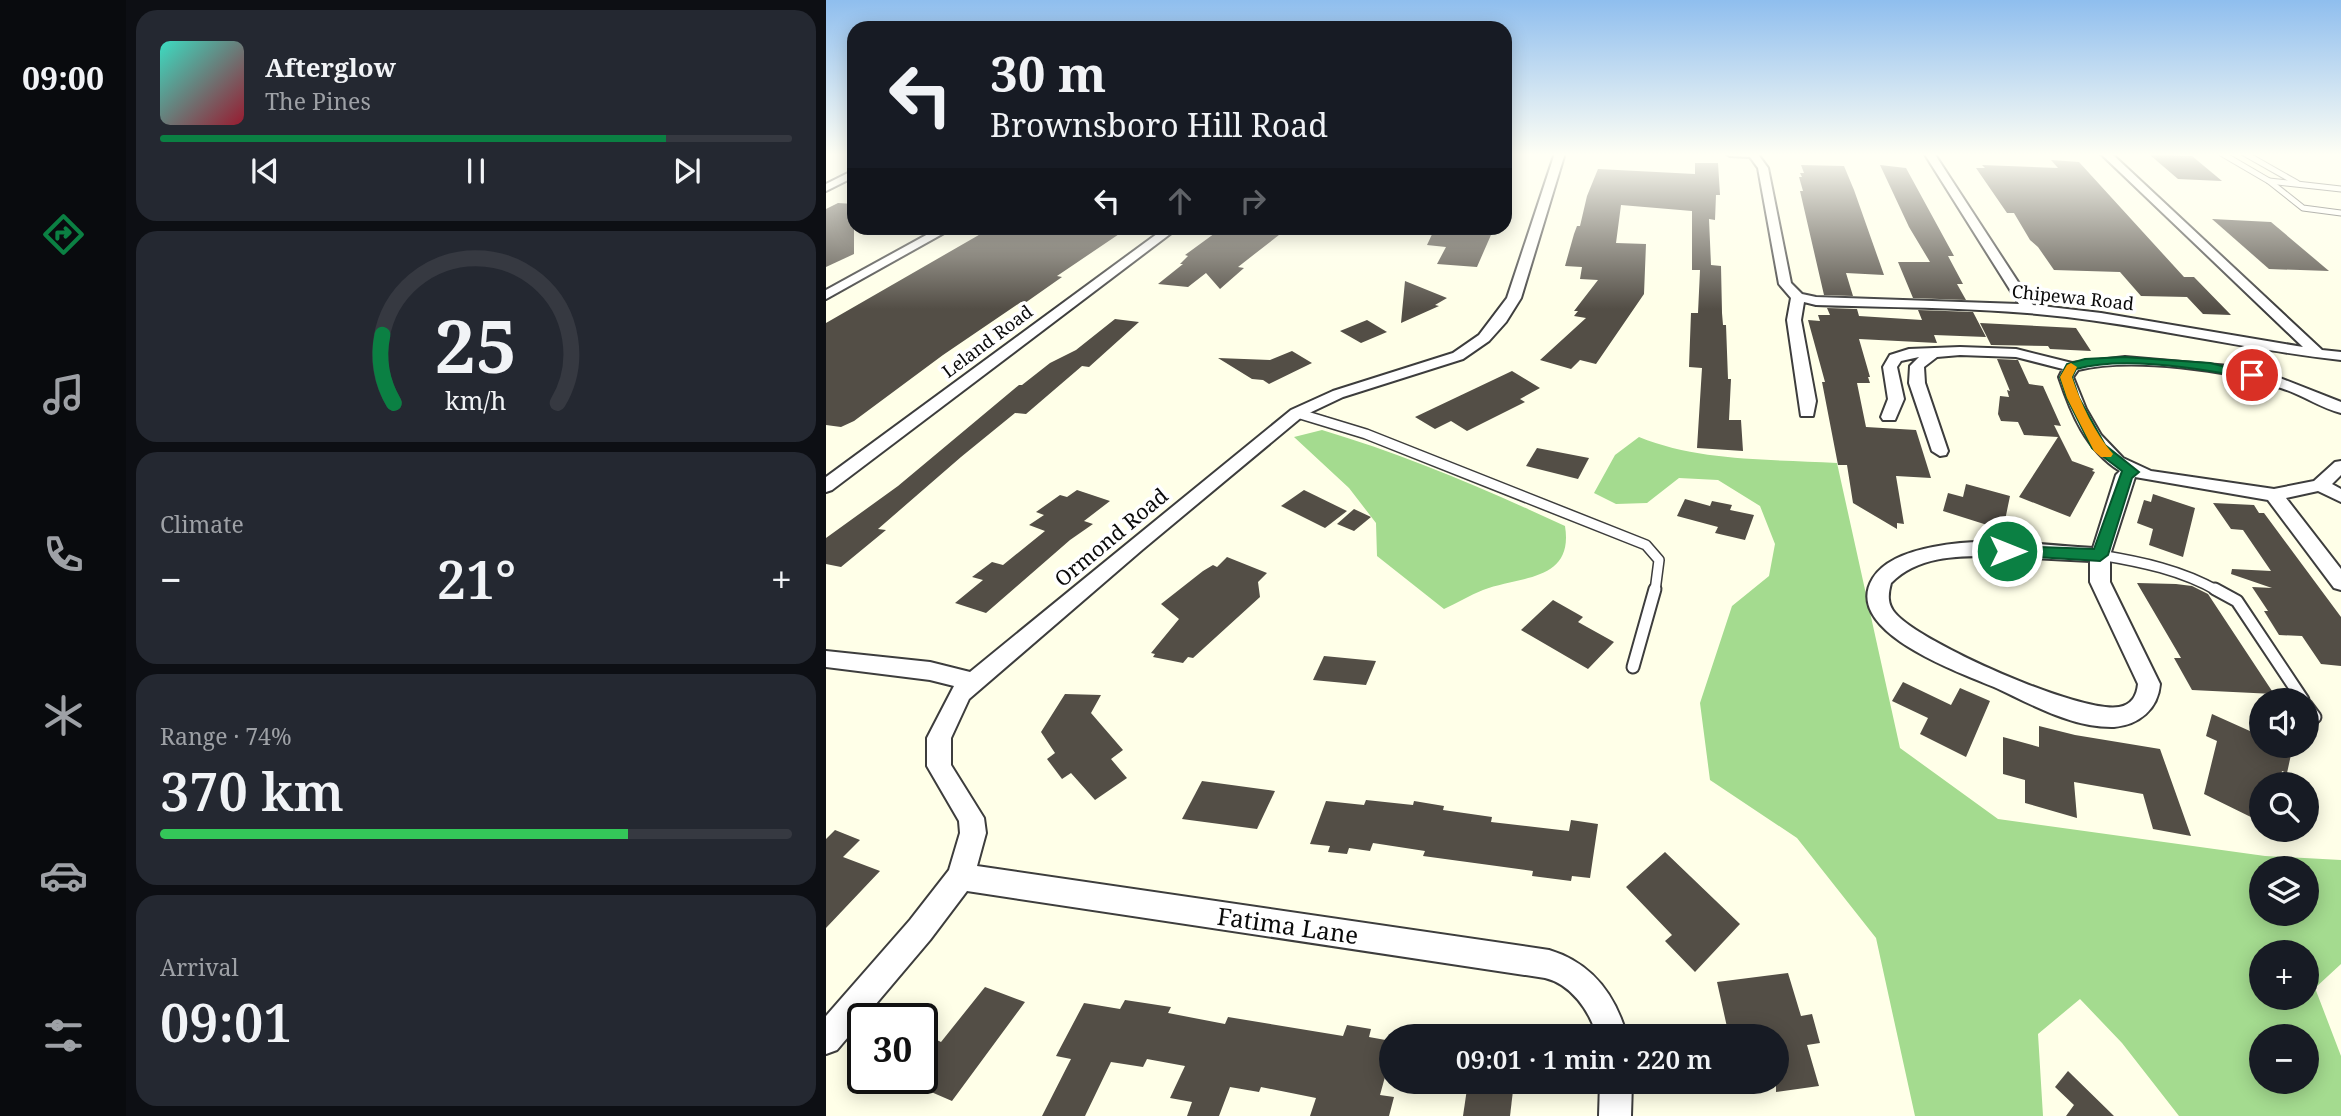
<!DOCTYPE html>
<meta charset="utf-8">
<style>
:root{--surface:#171b24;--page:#242831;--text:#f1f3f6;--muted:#9ea1a6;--line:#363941;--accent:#0b8043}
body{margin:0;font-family:"Noto Serif",serif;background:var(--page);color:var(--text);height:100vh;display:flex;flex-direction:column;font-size:26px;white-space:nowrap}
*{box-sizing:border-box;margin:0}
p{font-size:23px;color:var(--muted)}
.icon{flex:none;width:38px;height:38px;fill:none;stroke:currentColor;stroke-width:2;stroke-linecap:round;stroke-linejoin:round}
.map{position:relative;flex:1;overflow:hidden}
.drawer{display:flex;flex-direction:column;gap:10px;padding:10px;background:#0d0f14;width:700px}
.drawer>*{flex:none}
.guide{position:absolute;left:21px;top:21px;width:665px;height:214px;border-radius:21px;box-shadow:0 4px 18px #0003;background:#171b24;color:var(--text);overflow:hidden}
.tools{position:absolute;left:1423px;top:688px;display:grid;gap:14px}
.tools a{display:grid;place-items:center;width:70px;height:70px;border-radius:50%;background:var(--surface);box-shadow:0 4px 18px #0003;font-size:35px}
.speed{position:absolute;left:21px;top:1003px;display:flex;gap:14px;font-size:35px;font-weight:700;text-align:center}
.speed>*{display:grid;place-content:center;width:91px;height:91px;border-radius:50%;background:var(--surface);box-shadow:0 4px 18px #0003;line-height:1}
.speed .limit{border:4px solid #111;border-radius:10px;background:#fff;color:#111}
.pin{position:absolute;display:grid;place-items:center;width:60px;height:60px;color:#fff;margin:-30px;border:4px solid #fff;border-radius:50%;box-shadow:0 2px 7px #0007}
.me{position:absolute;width:77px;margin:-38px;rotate:90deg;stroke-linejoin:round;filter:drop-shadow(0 0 5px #0008)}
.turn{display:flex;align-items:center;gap:24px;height:147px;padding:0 28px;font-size:32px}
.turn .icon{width:91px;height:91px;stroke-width:2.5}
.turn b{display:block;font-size:49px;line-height:60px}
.lanes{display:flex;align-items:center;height:66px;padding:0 28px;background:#0003;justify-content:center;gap:35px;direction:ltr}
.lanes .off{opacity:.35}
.big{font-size:52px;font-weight:600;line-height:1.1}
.drawer .widget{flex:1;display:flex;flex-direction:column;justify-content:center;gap:10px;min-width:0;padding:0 24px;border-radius:21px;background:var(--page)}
.drawer .dial{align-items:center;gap:0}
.dial svg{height:182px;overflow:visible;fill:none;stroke:var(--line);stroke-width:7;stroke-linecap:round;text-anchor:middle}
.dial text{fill:var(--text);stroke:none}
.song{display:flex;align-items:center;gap:21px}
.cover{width:84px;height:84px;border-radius:10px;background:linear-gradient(135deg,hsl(170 70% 55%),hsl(350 70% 35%))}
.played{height:7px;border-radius:4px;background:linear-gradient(90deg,var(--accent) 80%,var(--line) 80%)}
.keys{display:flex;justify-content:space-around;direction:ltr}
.heat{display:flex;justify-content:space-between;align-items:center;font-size:38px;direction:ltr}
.charge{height:10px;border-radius:5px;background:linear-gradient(90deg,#34c759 74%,var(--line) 0)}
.trip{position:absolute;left:553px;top:1024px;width:410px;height:70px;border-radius:35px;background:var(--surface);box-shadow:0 4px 18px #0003;font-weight:600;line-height:70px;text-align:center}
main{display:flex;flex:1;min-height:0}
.tabs{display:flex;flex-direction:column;width:126px;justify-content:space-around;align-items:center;background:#090b0e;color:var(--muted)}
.tabs .icon{width:49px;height:49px}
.tabs .active{color:var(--accent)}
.tabs b{font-size:32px;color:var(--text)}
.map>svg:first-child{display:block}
.forest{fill:#a4db8f;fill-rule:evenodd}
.building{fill:#534e46}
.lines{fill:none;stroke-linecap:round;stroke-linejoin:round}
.service-far2-casing{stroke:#3d3d3d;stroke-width:7}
.service-far1-casing{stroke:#3d3d3d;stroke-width:12}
.service-casing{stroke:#3d3d3d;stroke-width:15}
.minor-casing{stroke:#3d3d3d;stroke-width:4}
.service-far2{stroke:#fff;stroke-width:5}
.service-far1{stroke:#fff;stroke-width:9}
.service{stroke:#fff;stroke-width:11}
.minor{fill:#fff;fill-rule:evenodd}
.route{fill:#0b8043;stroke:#07532c;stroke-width:2}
.slow{fill:#f59e0b}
.labels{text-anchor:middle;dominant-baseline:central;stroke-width:7;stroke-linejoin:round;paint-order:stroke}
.far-street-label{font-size:18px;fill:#0a0a0a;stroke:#fff}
.street-label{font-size:21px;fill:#0a0a0a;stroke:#fff}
.near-street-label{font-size:24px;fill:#0a0a0a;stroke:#fff}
</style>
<main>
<nav class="tabs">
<b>09:00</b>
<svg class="icon active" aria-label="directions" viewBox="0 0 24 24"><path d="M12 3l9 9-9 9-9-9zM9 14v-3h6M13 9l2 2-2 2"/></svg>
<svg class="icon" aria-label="music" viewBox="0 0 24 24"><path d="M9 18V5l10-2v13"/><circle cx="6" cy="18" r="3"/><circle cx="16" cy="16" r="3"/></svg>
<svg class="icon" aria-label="phone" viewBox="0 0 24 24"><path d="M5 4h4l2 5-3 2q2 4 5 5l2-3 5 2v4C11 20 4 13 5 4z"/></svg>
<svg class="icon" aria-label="climate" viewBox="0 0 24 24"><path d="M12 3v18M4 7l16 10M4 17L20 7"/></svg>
<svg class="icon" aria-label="car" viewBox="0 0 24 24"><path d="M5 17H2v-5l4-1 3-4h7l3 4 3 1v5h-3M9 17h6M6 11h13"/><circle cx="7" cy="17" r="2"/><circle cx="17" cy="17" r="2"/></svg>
<svg class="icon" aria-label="filters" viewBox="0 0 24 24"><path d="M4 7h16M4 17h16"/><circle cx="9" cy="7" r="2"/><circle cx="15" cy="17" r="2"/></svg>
</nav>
<section class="drawer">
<div class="widget">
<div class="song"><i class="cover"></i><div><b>Afterglow</b><p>The Pines</p></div></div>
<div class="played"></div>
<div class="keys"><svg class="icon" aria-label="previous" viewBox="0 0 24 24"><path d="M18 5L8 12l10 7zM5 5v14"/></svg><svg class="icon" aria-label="pause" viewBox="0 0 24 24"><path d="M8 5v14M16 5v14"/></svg><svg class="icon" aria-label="next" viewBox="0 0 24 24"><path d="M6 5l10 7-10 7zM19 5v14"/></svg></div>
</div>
<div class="widget dial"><svg viewBox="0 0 100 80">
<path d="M14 69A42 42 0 1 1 86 69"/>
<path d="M14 69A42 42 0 0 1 9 39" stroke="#0b8043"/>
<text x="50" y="56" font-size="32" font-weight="700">25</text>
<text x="50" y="72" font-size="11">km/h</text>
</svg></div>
<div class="widget"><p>Climate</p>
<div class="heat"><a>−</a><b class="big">21°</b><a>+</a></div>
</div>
<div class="widget"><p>Range · 74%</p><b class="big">370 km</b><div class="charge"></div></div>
<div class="widget"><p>Arrival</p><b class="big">09:01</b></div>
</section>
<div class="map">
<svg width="1515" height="1116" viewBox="0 0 1515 1116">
<rect width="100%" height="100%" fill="#ffffe8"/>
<!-- forest -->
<g class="forest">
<path d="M496,430C580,455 659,489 739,526C748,582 694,576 657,590C644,595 631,603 618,609L551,556L550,523L523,488L468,437Z"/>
<path d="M813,437C874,462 946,459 1011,463L1074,748L1172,819L1439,856L1515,860V964L1489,988L1515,1056V1116H1353L1296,1043L1254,999L1212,1034L1217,1116H1089L1050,938L971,838L884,780L874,703L906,606L943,576L949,544L934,506L892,480L853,478L821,503L790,504L768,493L789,455ZM1435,868H1480V914H1435ZM1435,952H1480V998H1435ZM1435,1036H1480V1082H1435Z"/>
</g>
<!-- building -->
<g class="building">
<polygon points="1324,155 1366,156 1396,181 1352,179"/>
<polygon points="1225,160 1253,162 1358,277 1368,277 1405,315 1377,314 1361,297 1315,296 1294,272 1228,270 1212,247 1204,240 1188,213 1181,213 1150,168 1159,168 1156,165 1232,168"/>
<polygon points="869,163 892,163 894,195 890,195 889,220 883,219 885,265 895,266 896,313 897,325 900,325 902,379 905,379 903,420 915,420 917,451 871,448 876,368 863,367 865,313 872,313 874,270 866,270 866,211 795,205 790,243 820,244 818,294 770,364 754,360 745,369 714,360 760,318 748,316 752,311 748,311 772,280 754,279 756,267 739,266 748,234 751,226 754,226 761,196 772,169 869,174"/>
<polygon points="975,165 1018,166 1028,190 1058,275 1020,273 1027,296 998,295 974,191 977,191 973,177 976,177 974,173 978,173"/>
<polygon points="1054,165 1080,168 1128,256 1122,256 1137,284 1131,284 1140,300 1087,298 1072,262 1104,262 1083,227"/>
<polygon points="12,203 28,204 28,254 0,267 0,209"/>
<polygon points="1386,219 1445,222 1503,271 1443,269"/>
<polygon points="165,228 302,228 231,276 236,277 199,303 195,302 117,355 28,421 15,427 0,425 0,323"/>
<polygon points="396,228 458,231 412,267 418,268 394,289 380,273 362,287 332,284 357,264 354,264 362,256 359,255"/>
<polygon points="609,228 668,228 651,267 611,264 620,247 601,245"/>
<polygon points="579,281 621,298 609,305 613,306 575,323"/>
<polygon points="1001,308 1031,309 1033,316 1096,320 1092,310 1147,312 1160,337 1108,335 1111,343 1033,339 1044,377 1042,377 1044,383 1031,383 1040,427 1090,430 1105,478 1070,476 1078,524 1071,523 1071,529 1027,503 1021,465 1012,465 996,382 999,382 982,320 994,321 992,315 1004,315"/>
<polygon points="289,319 313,322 263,367 256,366 200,414 189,413 135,457 52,529 60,530 15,567 0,564 0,538 72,486 193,385 196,385 224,363 250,350"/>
<polygon points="541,320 561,332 535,343 514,331"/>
<polygon points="1154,323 1250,328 1265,351 1224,349 1222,346 1165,345"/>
<polygon points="466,351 486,363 443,384 437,380 426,379 392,358 444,360"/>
<polygon points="1171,359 1192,360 1203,384 1217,386 1235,426 1228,425 1246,461 1268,469 1266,471 1269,472 1244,517 1193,497 1232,437 1198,435 1192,422 1175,421 1172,414 1174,396 1183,397 1181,390 1184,391"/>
<polygon points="686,371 714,388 694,399 699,402 641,431 625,421 609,429 589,417"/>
<polygon points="711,448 763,458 752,479 700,466"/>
<polygon points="1140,484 1184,496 1177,530 1117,511 1122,493 1137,497"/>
<polygon points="251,490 284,501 258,521 267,524 244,540 160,613 129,603 157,580 146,577 166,562 177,565 219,531 203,525 218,515 210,512 234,495 241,497"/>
<polygon points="478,490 521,511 499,528 455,506"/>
<polygon points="1327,494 1369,508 1357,557 1323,545 1327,529 1311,523 1318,500 1325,502"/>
<polygon points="859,499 884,506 886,501 906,505 904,510 928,515 919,540 889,533 892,527 851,516"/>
<polygon points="1387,503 1428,505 1433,513 1438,513 1515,617 1515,666 1495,664 1476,636 1453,635 1438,611 1442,611 1426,587 1446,588 1405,574 1406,569 1445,571 1417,530 1405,529"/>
<polygon points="528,509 545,517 528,531 511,524"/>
<polygon points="401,557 441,573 432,582 434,597 367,658 362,657 357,663 327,657 329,654 325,653 353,619 335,604 377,571 387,565 391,567"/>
<polygon points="1311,583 1350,584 1366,586 1382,594 1448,694 1366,690 1348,658 1355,658"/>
<polygon points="727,600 757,617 752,622 788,642 762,669 695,630"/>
<polygon points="498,656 550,661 540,685 487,680"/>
<polygon points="1077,682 1125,705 1134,688 1164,701 1140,757 1094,734 1102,718 1066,701"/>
<polygon points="239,694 275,695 265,713 297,750 285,759 301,778 269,800 245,773 236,779 221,759 229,753 215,732"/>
<polygon points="1386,714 1435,736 1435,746 1456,746 1466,750 1461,773 1456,771 1454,782 1435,784 1435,822 1378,794 1391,741 1380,736"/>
<polygon points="1213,726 1249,735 1334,749 1365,836 1327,829 1317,794 1248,782 1251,818 1199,803 1199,780 1177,774 1177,737 1213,747"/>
<polygon points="376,781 449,791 431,829 356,819"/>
<polygon points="540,800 587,805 588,801 618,806 617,810 666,817 665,822 743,831 745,820 772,824 764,878 746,876 745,881 706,876 707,871 597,856 599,851 547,843 544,851 523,848 521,854 502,852 504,846 484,844 500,801 538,805"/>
<polygon points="9,830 34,840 17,857 54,871 0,928 0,839"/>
<polygon points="839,852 914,924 869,972 839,941 846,935 800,887"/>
<polygon points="962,973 975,1016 986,1014 994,1043 981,1045 993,1086 950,1092 950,1036 903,1036 891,982"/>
<polygon points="159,987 199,1002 126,1101 96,1088 96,1048 105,1037 115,1042"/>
<polygon points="299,1000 345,1007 342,1013 399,1024 402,1017 517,1036 521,1025 545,1029 543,1037 565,1041 565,1055 554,1095 568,1097 563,1116 484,1116 490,1098 435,1087 433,1092 404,1087 393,1116 361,1116 366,1102 344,1098 359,1066 321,1059 317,1067 285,1062 259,1116 216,1116 245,1059 230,1056 258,1003 294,1009"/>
<polygon points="1242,1071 1288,1116 1240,1116 1248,1105 1229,1087"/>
<polygon points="642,1082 688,1082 684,1116 637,1116"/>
</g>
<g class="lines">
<!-- service-far2 casing -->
<g class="service-far2-casing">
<g id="service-far2">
<polyline points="1395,153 1443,181 1477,208 1515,213"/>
<polyline points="1418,153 1471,183"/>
<polyline points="1443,181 1515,189"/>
</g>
</g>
<!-- service-far1 casing -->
<g class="service-far1-casing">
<g id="service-far1">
<polyline points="471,413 540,434 820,545 833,560 829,591"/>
<path d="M1274,555C1316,562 1355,570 1392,591"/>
</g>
</g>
<!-- service casing -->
<g class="service-casing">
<g id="service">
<polyline points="1389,589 1411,601 1477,700"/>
<polyline points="807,667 829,589"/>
<polyline points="1480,705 1489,717"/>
</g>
</g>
<!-- minor casing -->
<g class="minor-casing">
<g id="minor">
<path d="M729,153H739L695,298L680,322L663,341L637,359L517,397L477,416L316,550L143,699L125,738V765L158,818L160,833L151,866L723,950C766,963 789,994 801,1036H771C764,1011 745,984 719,978L141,891L104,940L11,1050L0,1054V1016L84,920L123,870L134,833L133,821L101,766V738L128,686L104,680L0,667V651L104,662L144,672L465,410L507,391L627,353L653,335L681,298Z"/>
<path d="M899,153H931L942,168L965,283L976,294L990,297L1193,304L1098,153H1108L1207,305L1275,313L1477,347L1274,153H1285L1496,350L1515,352V360C1423,350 1333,328 1241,317C1158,307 1074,308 990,305L978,302L975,320L990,401L987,416H975L961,320L965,298L953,284L932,168L924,157L904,156Z"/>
<polygon points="28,170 28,177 0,191 0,184"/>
<polygon points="113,228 127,228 0,299 0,290"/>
<polygon points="339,228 352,228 6,490 0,492 0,477"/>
<path d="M1134,347L1190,349L1246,363L1299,357L1403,366L1454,378L1515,402V413C1495,408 1475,394 1455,388C1402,370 1306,357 1252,370L1247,377L1260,409L1275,435L1297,458L1325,471L1448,489L1488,481L1509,462L1515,461V475L1506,484L1515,489V502L1492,491L1460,498L1515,569V590L1508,588L1442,500L1309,477L1284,555V582L1334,684C1332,709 1313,725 1288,727C1246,728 1205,704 1168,687C1135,673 1014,631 1047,578C1059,559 1086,551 1107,547C1159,536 1214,545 1267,548L1290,475L1294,471C1260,450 1245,413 1233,377L1237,369L1190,357L1134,355L1111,357L1098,367L1099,383L1122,451L1120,455L1114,456L1106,451L1083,383L1084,366L1093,357L1075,361L1071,367L1078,399L1069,420H1057L1055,417L1062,399L1057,367L1064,355L1083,349ZM1170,556L1264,561V582L1312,684C1311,695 1306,705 1293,707C1255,714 1094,643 1069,613C1061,604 1062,594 1065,583C1093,555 1133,556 1170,556Z"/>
<polygon points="774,1082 806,1082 805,1116 773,1116"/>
</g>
</g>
<!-- service-far2 -->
<use href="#service-far2" class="service-far2"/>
<!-- service-far1 -->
<use href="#service-far1" class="service-far1"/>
<!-- service -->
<use href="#service" class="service"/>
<!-- minor -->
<use href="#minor" class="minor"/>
</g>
<!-- sky -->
<linearGradient id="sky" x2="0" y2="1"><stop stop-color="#8fbeee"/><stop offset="0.5" stop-color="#fffff5"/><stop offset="1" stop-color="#fffff5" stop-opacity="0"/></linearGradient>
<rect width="1515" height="309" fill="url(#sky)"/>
<!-- route -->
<path class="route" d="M1298,357L1384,363L1433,375L1426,379C1378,369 1298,356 1250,369L1246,377L1253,398L1279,445L1313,472L1306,478L1282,555L1274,561L1176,555L1174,551L1176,547L1181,546L1268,549L1296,471L1266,448L1241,398L1234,377L1241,364L1259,359Z"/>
<!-- slow -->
<path class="slow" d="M1245,363L1251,367L1246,377C1255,404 1268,432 1287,454L1285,457H1275L1268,451L1241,398L1234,377L1241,365Z"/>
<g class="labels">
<!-- far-street labels -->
<g class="far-street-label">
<text transform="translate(1247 297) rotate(6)">Chipewa Road</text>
<text transform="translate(161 341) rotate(-37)">Leland Road</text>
</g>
<!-- street labels -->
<g class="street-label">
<text transform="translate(285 537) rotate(-40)">Ormond Road</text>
</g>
<!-- near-street labels -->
<g class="near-street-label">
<text transform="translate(462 925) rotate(8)">Fatima Lane</text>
</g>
</g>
</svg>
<div class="tools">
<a><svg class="icon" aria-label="sound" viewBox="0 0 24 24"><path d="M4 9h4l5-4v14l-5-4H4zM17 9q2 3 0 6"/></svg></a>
<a><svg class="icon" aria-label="search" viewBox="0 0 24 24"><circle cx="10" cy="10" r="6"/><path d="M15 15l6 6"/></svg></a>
<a><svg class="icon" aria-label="layers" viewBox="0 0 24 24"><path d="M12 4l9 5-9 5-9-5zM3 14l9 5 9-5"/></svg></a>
<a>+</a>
<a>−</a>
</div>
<div class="speed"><div class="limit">30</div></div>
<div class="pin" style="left:1426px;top:375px;background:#d93025"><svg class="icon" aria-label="arrive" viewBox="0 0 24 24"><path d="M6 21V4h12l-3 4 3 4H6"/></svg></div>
<svg class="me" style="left:1181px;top:551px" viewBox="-20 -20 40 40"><circle r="17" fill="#0b8043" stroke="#fff" stroke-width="3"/><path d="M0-11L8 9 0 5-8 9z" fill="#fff"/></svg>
<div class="trip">09:01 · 1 min · 220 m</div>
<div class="guide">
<div class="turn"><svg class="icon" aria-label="left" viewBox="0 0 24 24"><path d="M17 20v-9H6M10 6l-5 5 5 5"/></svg><div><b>30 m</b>Brownsboro Hill Road</div></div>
<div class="lanes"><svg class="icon" aria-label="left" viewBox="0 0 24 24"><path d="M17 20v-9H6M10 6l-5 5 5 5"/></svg><svg class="icon off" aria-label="ahead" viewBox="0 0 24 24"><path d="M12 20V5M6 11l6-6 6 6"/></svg><svg class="icon off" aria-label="right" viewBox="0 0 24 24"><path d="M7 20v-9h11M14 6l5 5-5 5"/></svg></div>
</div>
</div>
</main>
